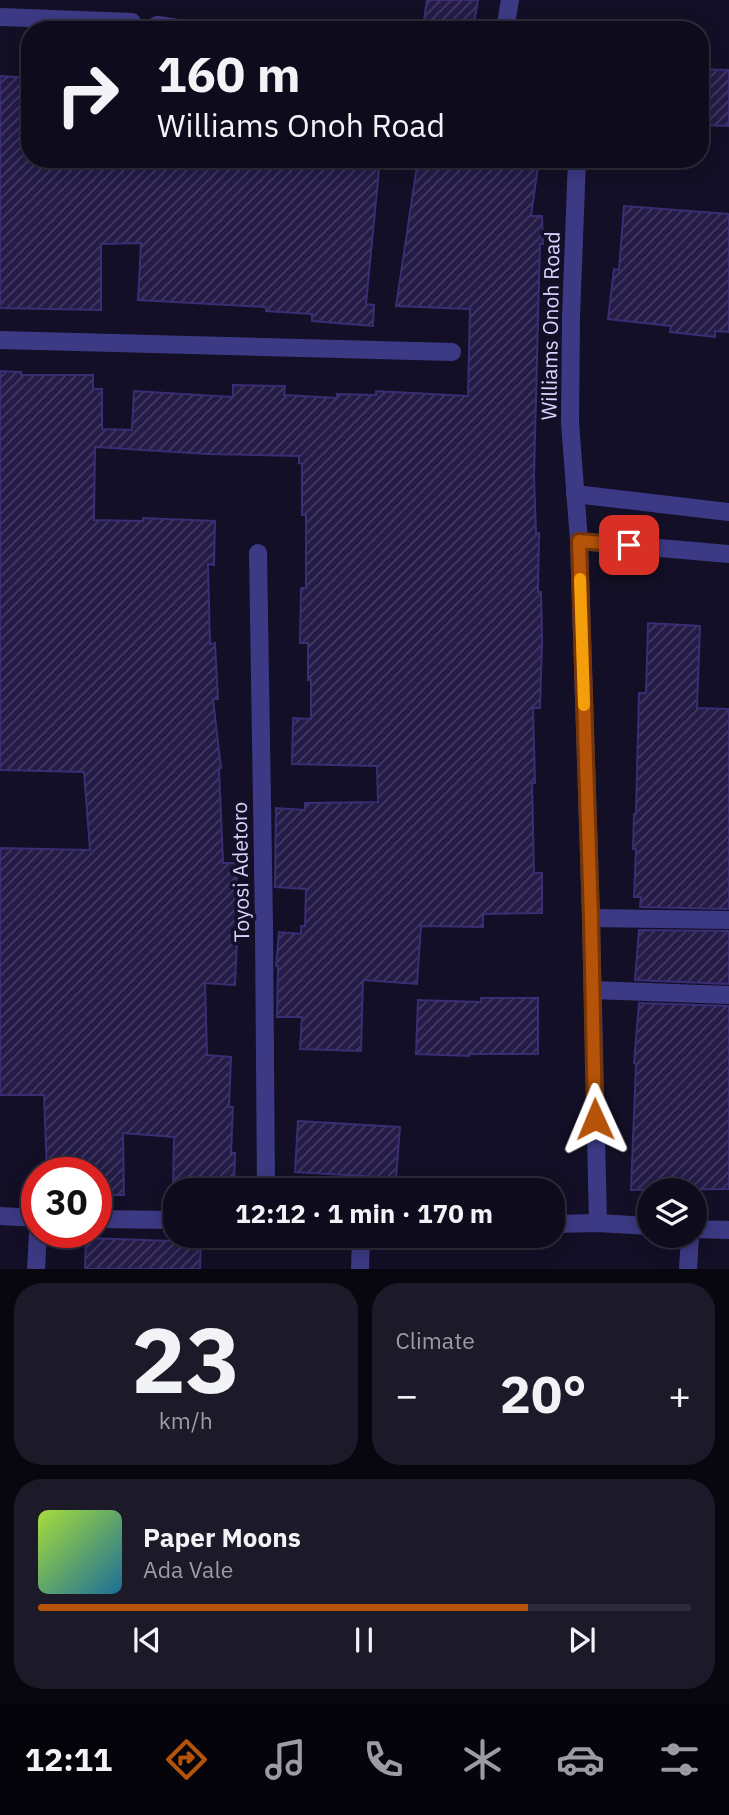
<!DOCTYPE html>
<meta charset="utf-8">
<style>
:root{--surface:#0e0b1c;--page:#1c1929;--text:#f1f3f6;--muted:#9b9ba3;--line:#2e2b3b;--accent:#b45309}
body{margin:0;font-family:"IBM Plex Sans",sans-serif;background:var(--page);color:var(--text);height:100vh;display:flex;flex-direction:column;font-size:26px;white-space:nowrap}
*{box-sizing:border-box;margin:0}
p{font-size:23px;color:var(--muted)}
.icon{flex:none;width:38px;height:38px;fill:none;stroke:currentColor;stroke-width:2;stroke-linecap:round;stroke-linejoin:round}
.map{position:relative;height:1269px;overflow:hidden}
.drawer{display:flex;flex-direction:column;gap:14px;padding:14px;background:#08060f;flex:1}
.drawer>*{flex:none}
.banner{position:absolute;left:21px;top:21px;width:688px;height:147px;border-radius:28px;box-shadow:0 4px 18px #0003,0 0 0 2px var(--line);background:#0e0b1c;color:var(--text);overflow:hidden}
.fabs{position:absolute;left:637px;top:1178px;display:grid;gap:14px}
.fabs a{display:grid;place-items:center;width:70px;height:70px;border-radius:50%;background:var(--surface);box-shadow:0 4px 18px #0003,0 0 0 2px var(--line);font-size:35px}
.speed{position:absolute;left:21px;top:1157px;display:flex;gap:14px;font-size:35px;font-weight:700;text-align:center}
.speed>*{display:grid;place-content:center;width:91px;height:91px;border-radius:50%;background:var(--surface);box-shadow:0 4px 18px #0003,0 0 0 2px var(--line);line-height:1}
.speed .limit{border:10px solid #d22;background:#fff;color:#111}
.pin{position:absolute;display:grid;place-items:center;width:60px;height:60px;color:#fff;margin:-30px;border-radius:14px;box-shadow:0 4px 10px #0006}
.me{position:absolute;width:77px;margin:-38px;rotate:359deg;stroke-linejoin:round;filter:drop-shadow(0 0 5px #0008)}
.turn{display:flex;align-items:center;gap:24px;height:147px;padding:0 21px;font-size:32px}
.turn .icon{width:91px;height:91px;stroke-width:2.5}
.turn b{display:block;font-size:49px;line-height:60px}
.big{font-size:52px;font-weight:700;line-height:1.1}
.drawer .card{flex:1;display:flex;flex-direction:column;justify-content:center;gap:10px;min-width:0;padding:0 24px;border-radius:28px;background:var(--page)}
.drawer .dial{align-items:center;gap:0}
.dial b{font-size:91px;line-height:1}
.song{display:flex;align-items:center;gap:21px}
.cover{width:84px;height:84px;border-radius:10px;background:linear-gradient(135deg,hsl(80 70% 55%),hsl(200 70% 35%))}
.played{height:7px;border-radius:4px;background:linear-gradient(90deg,var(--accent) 75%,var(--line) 75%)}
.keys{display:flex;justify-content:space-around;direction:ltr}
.heat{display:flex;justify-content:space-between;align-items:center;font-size:38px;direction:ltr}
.drawer .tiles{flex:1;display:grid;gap:14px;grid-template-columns:1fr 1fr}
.card:last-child{grid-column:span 2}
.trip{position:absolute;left:163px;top:1178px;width:402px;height:70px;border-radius:28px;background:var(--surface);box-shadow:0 4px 18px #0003,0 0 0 2px var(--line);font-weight:700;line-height:70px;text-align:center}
.tabs{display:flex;height:112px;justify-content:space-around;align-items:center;background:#06040b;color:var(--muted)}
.tabs .icon{width:49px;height:49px}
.tabs .selected{color:var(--accent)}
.tabs b{font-size:32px;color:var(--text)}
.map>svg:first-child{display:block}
.building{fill:url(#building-hatch);stroke:#3b2d73;stroke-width:2}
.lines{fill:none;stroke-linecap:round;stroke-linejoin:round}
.street{stroke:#3d3a85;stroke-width:18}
.route-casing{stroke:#753606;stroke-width:18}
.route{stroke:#b45309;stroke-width:12}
.slow{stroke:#f59e0b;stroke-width:12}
.labels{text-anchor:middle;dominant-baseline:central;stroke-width:7;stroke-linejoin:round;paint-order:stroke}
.street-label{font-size:21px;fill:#d9d4ff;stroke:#130f26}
</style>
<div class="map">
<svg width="729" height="1269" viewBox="0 0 729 1269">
<defs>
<pattern id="building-hatch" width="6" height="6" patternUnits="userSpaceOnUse" patternTransform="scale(1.75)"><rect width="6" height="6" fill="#241b47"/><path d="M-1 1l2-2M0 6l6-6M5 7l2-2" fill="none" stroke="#433b63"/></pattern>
</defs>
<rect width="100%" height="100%" fill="#130f26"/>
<!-- building -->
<g class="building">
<polygon points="427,0 478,0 473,28 424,20"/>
<polygon points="700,69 729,70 729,126 700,125"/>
<polygon points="0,76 30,78 30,159 380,159 366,304 374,305 373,326 312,321 312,314 266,311 266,307 138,300 141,243 101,244 101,310 0,308"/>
<polygon points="418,159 539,159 531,216 542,216 543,244 540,244 534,476 536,533 539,533 538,592 541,592 542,642 540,708 533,708 535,783 532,783 534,873 542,873 542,913 483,914 483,927 421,926 417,984 363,980 361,1051 300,1049 302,1017 277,1017 278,966 276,966 279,932 301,934 301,926 305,926 306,889 275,887 276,808 305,810 305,803 378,802 377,766 292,764 293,718 311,719 311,680 308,680 308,643 300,643 301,588 306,588 306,515 302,515 302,464 299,463 299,456 208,454 95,447 94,520 143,521 143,518 215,521 214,565 208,564 210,644 215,643 218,699 213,699 221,768 219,768 223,863 236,863 238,917 235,985 205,983 207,1055 231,1057 229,1107 233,1107 231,1153 235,1153 234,1190 173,1190 174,1137 123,1133 124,1195 101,1195 101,1172 47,1172 44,1095 0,1095 0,848 90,850 84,772 0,770 0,371 21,372 21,375 93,375 93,389 102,389 102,429 132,430 134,391 233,397 233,385 285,386 284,395 337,398 337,394 376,395 376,391 468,396 470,309 396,306"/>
<polygon points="624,206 729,214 729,332 715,331 715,337 670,332 671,326 608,319 614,269 619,270"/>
<polygon points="648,623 700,626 697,708 729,709 729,909 640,907 641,897 634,897 636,849 633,849 634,814 636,814 639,693 646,693"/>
<polygon points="639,930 729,931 729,984 635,980"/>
<polygon points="481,998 538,998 538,1054 470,1054 469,1056 416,1054 418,1000 481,1002"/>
<polygon points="639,1003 729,1006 729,1189 631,1190 636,1064 634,1063"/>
<polygon points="298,1121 400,1127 396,1178 295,1172"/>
<polygon points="86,1238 201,1242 200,1269 85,1269"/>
</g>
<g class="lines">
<!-- street -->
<g class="street">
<polyline points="1,17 132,22"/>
<polyline points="157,25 192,30"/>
<polyline points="505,30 510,0"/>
<polyline points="577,159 571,317 570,422 579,541 591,918 598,1223"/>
<polyline points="0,340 452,352"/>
<polyline points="575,494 729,512"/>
<polyline points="579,541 729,554"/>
<polyline points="258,553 264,927 266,1190"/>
<polyline points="591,918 729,920"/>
<polyline points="593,990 729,995"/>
<polyline points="0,1216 37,1218"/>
<polyline points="96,1219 175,1220"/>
<polyline points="553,1224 598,1223 649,1226"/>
<polyline points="695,1229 729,1230"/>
<polyline points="36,1269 38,1232"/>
<polyline points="360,1269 361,1236"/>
<polyline points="688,1269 690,1236"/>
</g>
</g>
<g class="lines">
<!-- route casing -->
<g class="route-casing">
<polyline id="route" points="595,1119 591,918 579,541 629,545"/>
</g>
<!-- route -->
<use href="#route" class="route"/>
<!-- slow -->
<polyline class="slow" points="580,579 584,705"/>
</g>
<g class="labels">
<!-- street labels -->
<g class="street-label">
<text transform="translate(550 326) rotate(-89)">Williams Onoh Road</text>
<text transform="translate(240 872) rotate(-91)">Toyosi Adetoro</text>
</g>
</g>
</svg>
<div class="fabs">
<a><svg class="icon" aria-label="layers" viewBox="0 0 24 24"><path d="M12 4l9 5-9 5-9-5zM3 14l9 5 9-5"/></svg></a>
</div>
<div class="speed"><div class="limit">30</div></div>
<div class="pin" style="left:629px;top:545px;background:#d93025"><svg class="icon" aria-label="arrive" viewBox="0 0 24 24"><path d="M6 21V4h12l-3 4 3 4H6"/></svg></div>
<svg class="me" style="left:595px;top:1119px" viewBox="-20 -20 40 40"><path d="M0-17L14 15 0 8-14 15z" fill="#b45309" stroke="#fff" stroke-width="4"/></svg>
<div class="trip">12:12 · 1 min · 170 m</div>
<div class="banner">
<div class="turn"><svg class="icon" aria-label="right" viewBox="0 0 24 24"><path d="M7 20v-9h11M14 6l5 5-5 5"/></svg><div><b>160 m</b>Williams Onoh Road</div></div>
</div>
</div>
<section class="drawer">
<div class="tiles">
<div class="card dial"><b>23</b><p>km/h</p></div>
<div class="card"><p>Climate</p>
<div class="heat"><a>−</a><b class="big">20°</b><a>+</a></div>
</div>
<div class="card">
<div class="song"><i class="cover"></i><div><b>Paper Moons</b><p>Ada Vale</p></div></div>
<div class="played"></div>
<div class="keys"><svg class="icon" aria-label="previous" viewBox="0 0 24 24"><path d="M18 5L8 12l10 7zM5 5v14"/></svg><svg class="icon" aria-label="pause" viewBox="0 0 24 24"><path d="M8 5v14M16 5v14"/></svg><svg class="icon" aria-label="next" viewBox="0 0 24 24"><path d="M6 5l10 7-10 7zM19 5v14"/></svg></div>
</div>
</div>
</section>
<nav class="tabs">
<b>12:11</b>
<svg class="icon selected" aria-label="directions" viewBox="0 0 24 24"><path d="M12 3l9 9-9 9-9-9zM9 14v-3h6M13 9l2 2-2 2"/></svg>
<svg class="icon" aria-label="music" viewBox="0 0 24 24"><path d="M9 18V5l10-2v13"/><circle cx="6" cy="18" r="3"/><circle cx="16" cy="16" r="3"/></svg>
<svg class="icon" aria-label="phone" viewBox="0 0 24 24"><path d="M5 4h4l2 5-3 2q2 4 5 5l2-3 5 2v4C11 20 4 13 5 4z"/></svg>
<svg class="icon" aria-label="climate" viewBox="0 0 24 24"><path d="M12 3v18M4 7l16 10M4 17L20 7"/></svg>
<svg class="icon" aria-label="car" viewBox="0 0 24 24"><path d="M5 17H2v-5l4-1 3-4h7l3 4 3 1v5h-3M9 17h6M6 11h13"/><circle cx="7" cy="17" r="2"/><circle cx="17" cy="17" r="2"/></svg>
<svg class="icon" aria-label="filters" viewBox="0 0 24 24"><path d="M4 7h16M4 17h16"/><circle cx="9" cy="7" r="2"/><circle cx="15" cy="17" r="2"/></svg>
</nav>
